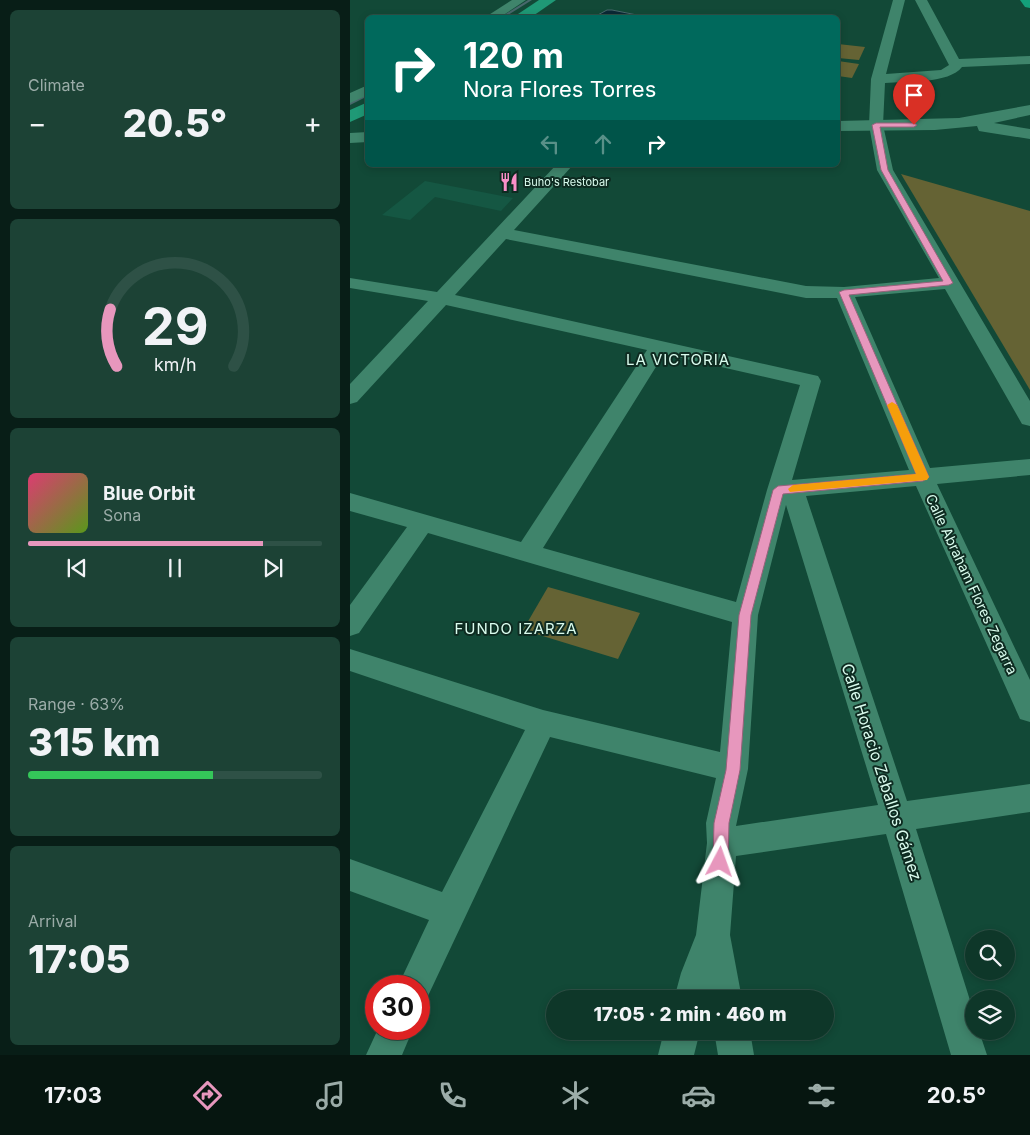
<!DOCTYPE html>
<meta charset="utf-8">
<style>
:root{--surface:#0e3729;--page:#1c4235;--text:#f1f3f6;--muted:#9baca8;--line:#2e5146;--accent:#e797bd}
body{margin:0;font-family:Inter,sans-serif;background:var(--page);color:var(--text);height:100vh;display:flex;flex-direction:column;font-size:19px;white-space:nowrap}
*{box-sizing:border-box;margin:0}
p{font-size:16px;color:var(--muted)}
.icon{flex:none;width:28px;height:28px;fill:none;stroke:currentColor;stroke-width:2;stroke-linecap:round;stroke-linejoin:round}
.map{position:relative;flex:1;overflow:hidden}
.sheet{display:flex;flex-direction:column;gap:10px;padding:10px;background:#081e17;width:350px}
.sheet>*{flex:none}
.guide{position:absolute;left:15px;top:15px;width:475px;height:152px;border-radius:8px;box-shadow:0 2px 8px #0003,0 0 0 1px var(--line);background:#00695c;color:#fff;overflow:hidden}
.controls{position:absolute;left:615px;top:930px;display:grid;gap:10px}
.controls a{display:grid;place-items:center;width:50px;height:50px;border-radius:50%;background:var(--surface);box-shadow:0 2px 8px #0003,0 0 0 1px var(--line);font-size:25px}
.speed{position:absolute;left:15px;top:975px;display:flex;gap:10px;font-size:25px;font-weight:700;text-align:center}
.speed>*{display:grid;place-content:center;width:65px;height:65px;border-radius:50%;background:var(--surface);box-shadow:0 2px 8px #0003,0 0 0 1px var(--line);line-height:1}
.speed .limit{border:8px solid #d22;background:#fff;color:#111}
.pin{position:absolute;display:grid;place-items:center;width:42px;height:42px;color:#fff;margin:-51px -21px;border-radius:50% 50% 50% 0;rotate:-45deg;box-shadow:0 0 5px #0007}
.pin .icon{rotate:45deg}
.me{position:absolute;width:55px;margin:-28px;rotate:4deg;stroke-linejoin:round;filter:drop-shadow(0 0 4px #0008)}
.turn{display:flex;align-items:center;gap:18px;height:105px;padding:0 15px;font-size:22px}
.turn .icon{width:65px;height:65px;stroke-width:2.5}
.turn b{display:block;font-size:35px;line-height:42px}
.lanes{display:flex;align-items:center;height:48px;padding:0 15px;background:#0003;justify-content:center;gap:25px;direction:ltr}
.lanes .off{opacity:.35}
.big{font-size:38px;font-weight:800;line-height:1.1}
.sheet .tile{flex:1;display:flex;flex-direction:column;justify-content:center;gap:8px;min-width:0;padding:0 18px;border-radius:8px;background:var(--page)}
.sheet .dial{align-items:center;gap:0}
.dial svg{height:130px;overflow:visible;fill:none;stroke:var(--line);stroke-width:7;stroke-linecap:round;text-anchor:middle}
.dial text{fill:var(--text);stroke:none}
.song{display:flex;align-items:center;gap:15px}
.cover{width:60px;height:60px;border-radius:8px;background:linear-gradient(135deg,hsl(340 70% 55%),hsl(90 70% 35%))}
.played{height:5px;border-radius:2px;background:linear-gradient(90deg,var(--accent) 80%,var(--line) 80%)}
.keys{display:flex;justify-content:space-around;direction:ltr}
.heat{display:flex;justify-content:space-between;align-items:center;font-size:28px;direction:ltr}
.charge{height:8px;border-radius:4px;background:linear-gradient(90deg,#34c759 63%,var(--line) 0)}
.trip{position:absolute;left:196px;top:990px;width:288px;height:50px;border-radius:25px;background:var(--surface);box-shadow:0 2px 8px #0003,0 0 0 1px var(--line);font-weight:800;line-height:50px;text-align:center}
.tab-bar{display:flex;height:80px;justify-content:space-around;align-items:center;background:#061610;color:var(--muted)}
.tab-bar .icon{width:35px;height:35px}
.tab-bar .current{color:var(--accent)}
.tab-bar b{font-size:22px;color:var(--text)}
main{display:flex;flex:1;min-height:0}
.map>svg:first-child{display:block}
.built{fill:#155743}
.green{fill:#656334}
.water{fill:#0a2935;stroke:#48686c}
.lines{fill:none;stroke-linecap:round;stroke-linejoin:round}
.stream{fill:#48686c;fill-rule:evenodd}
.minor{fill:#3f846b;fill-rule:evenodd}
.tertiary{fill:#3f846b;fill-rule:evenodd}
.primary{fill:#1f9976;fill-rule:evenodd}
.trunk{fill:#14a07a;fill-rule:evenodd}
.route{fill:#e797bd;stroke:#96627b}
.slow{fill:#f59e0b}
.labels{text-anchor:middle;dominant-baseline:central;stroke-width:4;stroke-linejoin:round;paint-order:stroke}
.far-poi-label{font-size:11px;fill:#dafcee;stroke:#0e2b21;text-anchor:start}
.street-label{font-size:14px;fill:#dafcee;stroke:#0e2b21}
.neighbourhood-label{font-size:15px;letter-spacing:1px;fill:#dafcee;stroke:#0e2b21}
.near-street-label{font-size:16px;fill:#dafcee;stroke:#0e2b21}
</style>
<main>
<section class="sheet">
<div class="tile"><p>Climate</p>
<div class="heat"><a>−</a><b class="big">20.5°</b><a>+</a></div>
</div>
<div class="tile dial"><svg viewBox="0 0 100 80">
<path d="M14 69A42 42 0 1 1 86 69"/>
<path d="M14 69A42 42 0 0 1 10 34" stroke="#e797bd"/>
<text x="50" y="56" font-size="32" font-weight="700">29</text>
<text x="50" y="72" font-size="11">km/h</text>
</svg></div>
<div class="tile">
<div class="song"><i class="cover"></i><div><b>Blue Orbit</b><p>Sona</p></div></div>
<div class="played"></div>
<div class="keys"><svg class="icon" aria-label="previous" viewBox="0 0 24 24"><path d="M18 5L8 12l10 7zM5 5v14"/></svg><svg class="icon" aria-label="pause" viewBox="0 0 24 24"><path d="M8 5v14M16 5v14"/></svg><svg class="icon" aria-label="next" viewBox="0 0 24 24"><path d="M6 5l10 7-10 7zM19 5v14"/></svg></div>
</div>
<div class="tile"><p>Range · 63%</p><b class="big">315 km</b><div class="charge"></div></div>
<div class="tile"><p>Arrival</p><b class="big">17:05</b></div>
</section>
<div class="map">
<svg width="680" height="1055" viewBox="0 0 680 1055">
<rect width="100%" height="100%" fill="#124937"/>
<!-- built -->
<polygon class="built" points="75,181 163,198 151,211 85,197 60,220 32,215"/>
<!-- green -->
<g class="green">
<polygon points="488,44 515,47 509,60 488,58"/>
<polygon points="488,61 509,64 502,78 488,76"/>
<polygon points="551,174 680,211 680,390"/>
<polygon points="198,587 290,613 268,659 173,630"/>
</g>
<!-- water -->
<polygon class="water" points="257,10 262,10 297,17 244,17"/>
<g class="lines">
<!-- stream -->
<g class="stream">
<polygon points="178,0 182,0 153,18 149,18"/>
<polygon points="16,94 18,94 18,96 0,105 0,102"/>
</g>
<!-- minor -->
<g class="minor">
<polygon points="162,0 176,0 149,18 134,18"/>
<path d="M543,0H555L536,74L591,70L599,65L565,0H577L609,59L680,56V64L612,67C599,84 556,81 535,83L533,125L543,170L680,401V426L672,424L595,289L505,297L580,468L680,459V475L587,484L680,680V722L670,719L566,486L456,496L557,801L680,784V812L566,829L624,1013V1031H629L637,1055H601L536,834L386,856L380,935L392,999H324L331,973L346,935L357,843L356,823L366,778L200,737L77,998L69,1002V986H48L79,920L0,891V859L92,892L175,730L0,671V649L193,710L370,752L382,622L78,533L9,633L0,636V605L57,527L0,511V493L171,542L297,350L96,305L7,402L0,404V384L78,301L0,288V278L87,292L206,165H223L164,230L456,286L494,287L589,278L527,170L519,125L521,79ZM156,239L456,298H487L559,470L442,480L471,381L468,376L105,295ZM314,354L450,385L417,490L386,602L193,548ZM436,505L528,805L386,826L398,769L408,615Z"/>
<polygon points="18,85 18,95 0,103 0,93"/>
<polygon points="28,1029 63,1029 52,1055 16,1055"/>
<polygon points="314,1031 350,1031 344,1055 308,1055"/>
<polygon points="364,1031 400,1031 404,1055 368,1055"/>
</g>
<!-- tertiary -->
<g class="tertiary">
<polygon points="680,105 680,115 644,123 680,129 680,139 635,132 629,131 627,126 585,130 488,131 488,121 609,118"/>
<polygon points="18,132 18,142 0,143 0,133"/>
</g>
<!-- primary -->
<g class="primary">
<polygon points="189,0 206,0 180,18 162,18"/>
<polygon points="18,102 18,114 0,122 0,110"/>
</g>
<!-- trunk -->
<polygon class="trunk" points="670,0 680,0 680,8 675,7"/>
</g>
<!-- route -->
<polygon class="route" points="526,123 564,123 567,125 564,127 530,127 538,170 603,283 599,285 499,295 579,477 573,481 433,494 401,615 390,770 379,823 378,862 376,867 370,869 365,867 363,862 364,823 376,770 389,615 423,490 428,486 566,474 489,292 494,290 593,281 531,170 522,125"/>
<!-- slow -->
<polygon class="slow" points="542,402 547,405 579,477 577,480 440,492 438,489 443,485 566,474 537,405"/>
<!-- icons -->
<defs>
<g id="restaurant-bare" transform="scale(1.5)"><path d="M-5-6h1v4h1v-4h1v4h1v-4h1v5L-1.5 .5V6h-2V.5L-5-1ZM5-6V6H3V1.5H1.5Q1.5-4 5-6Z" fill="#f98fc8" stroke="#0e2b21" stroke-width="2.5" paint-order="stroke"/></g>
</defs>
<g fill-rule="evenodd">
<use href="#restaurant-bare" x="159" y="182"/>
</g>
<g class="labels">
<!-- far-poi labels -->
<g class="far-poi-label">
<text x="174" y="182">Buho's Restobar</text>
</g>
<!-- street labels -->
<g class="street-label">
<text transform="translate(622 584) rotate(65)">Calle Abraham Flores Zegarra</text>
</g>
<!-- neighbourhood labels -->
<g class="neighbourhood-label">
<text x="328" y="359">LA VICTORIA</text>
<text x="166" y="628">FUNDO IZARZA</text>
</g>
<!-- near-street labels -->
<g class="near-street-label">
<text transform="translate(532 772) rotate(72)">Calle Horacio Zeballos Gámez</text>
</g>
</g>
</svg>
<div class="controls">
<a><svg class="icon" aria-label="search" viewBox="0 0 24 24"><circle cx="10" cy="10" r="6"/><path d="M15 15l6 6"/></svg></a>
<a><svg class="icon" aria-label="layers" viewBox="0 0 24 24"><path d="M12 4l9 5-9 5-9-5zM3 14l9 5 9-5"/></svg></a>
</div>
<div class="speed"><div class="limit">30</div></div>
<div class="pin" style="left:564px;top:125px;background:#d93025"><svg class="icon" aria-label="arrive" viewBox="0 0 24 24"><path d="M6 21V4h12l-3 4 3 4H6"/></svg></div>
<svg class="me" style="left:370px;top:862px" viewBox="-20 -20 40 40"><path d="M0-17L14 15 0 8-14 15z" fill="#e797bd" stroke="#fff" stroke-width="4"/></svg>
<div class="trip">17:05 · 2 min · 460 m</div>
<div class="guide">
<div class="turn"><svg class="icon" aria-label="right" viewBox="0 0 24 24"><path d="M7 20v-9h11M14 6l5 5-5 5"/></svg><div><b>120 m</b>Nora Flores Torres</div></div>
<div class="lanes"><svg class="icon off" aria-label="left" viewBox="0 0 24 24"><path d="M17 20v-9H6M10 6l-5 5 5 5"/></svg><svg class="icon off" aria-label="ahead" viewBox="0 0 24 24"><path d="M12 20V5M6 11l6-6 6 6"/></svg><svg class="icon" aria-label="right" viewBox="0 0 24 24"><path d="M7 20v-9h11M14 6l5 5-5 5"/></svg></div>
</div>
</div>
</main>
<nav class="tab-bar">
<b>17:03</b>
<svg class="icon current" aria-label="directions" viewBox="0 0 24 24"><path d="M12 3l9 9-9 9-9-9zM9 14v-3h6M13 9l2 2-2 2"/></svg>
<svg class="icon" aria-label="music" viewBox="0 0 24 24"><path d="M9 18V5l10-2v13"/><circle cx="6" cy="18" r="3"/><circle cx="16" cy="16" r="3"/></svg>
<svg class="icon" aria-label="phone" viewBox="0 0 24 24"><path d="M5 4h4l2 5-3 2q2 4 5 5l2-3 5 2v4C11 20 4 13 5 4z"/></svg>
<svg class="icon" aria-label="climate" viewBox="0 0 24 24"><path d="M12 3v18M4 7l16 10M4 17L20 7"/></svg>
<svg class="icon" aria-label="car" viewBox="0 0 24 24"><path d="M5 17H2v-5l4-1 3-4h7l3 4 3 1v5h-3M9 17h6M6 11h13"/><circle cx="7" cy="17" r="2"/><circle cx="17" cy="17" r="2"/></svg>
<svg class="icon" aria-label="filters" viewBox="0 0 24 24"><path d="M4 7h16M4 17h16"/><circle cx="9" cy="7" r="2"/><circle cx="15" cy="17" r="2"/></svg>
<b>20.5°</b>
</nav>
